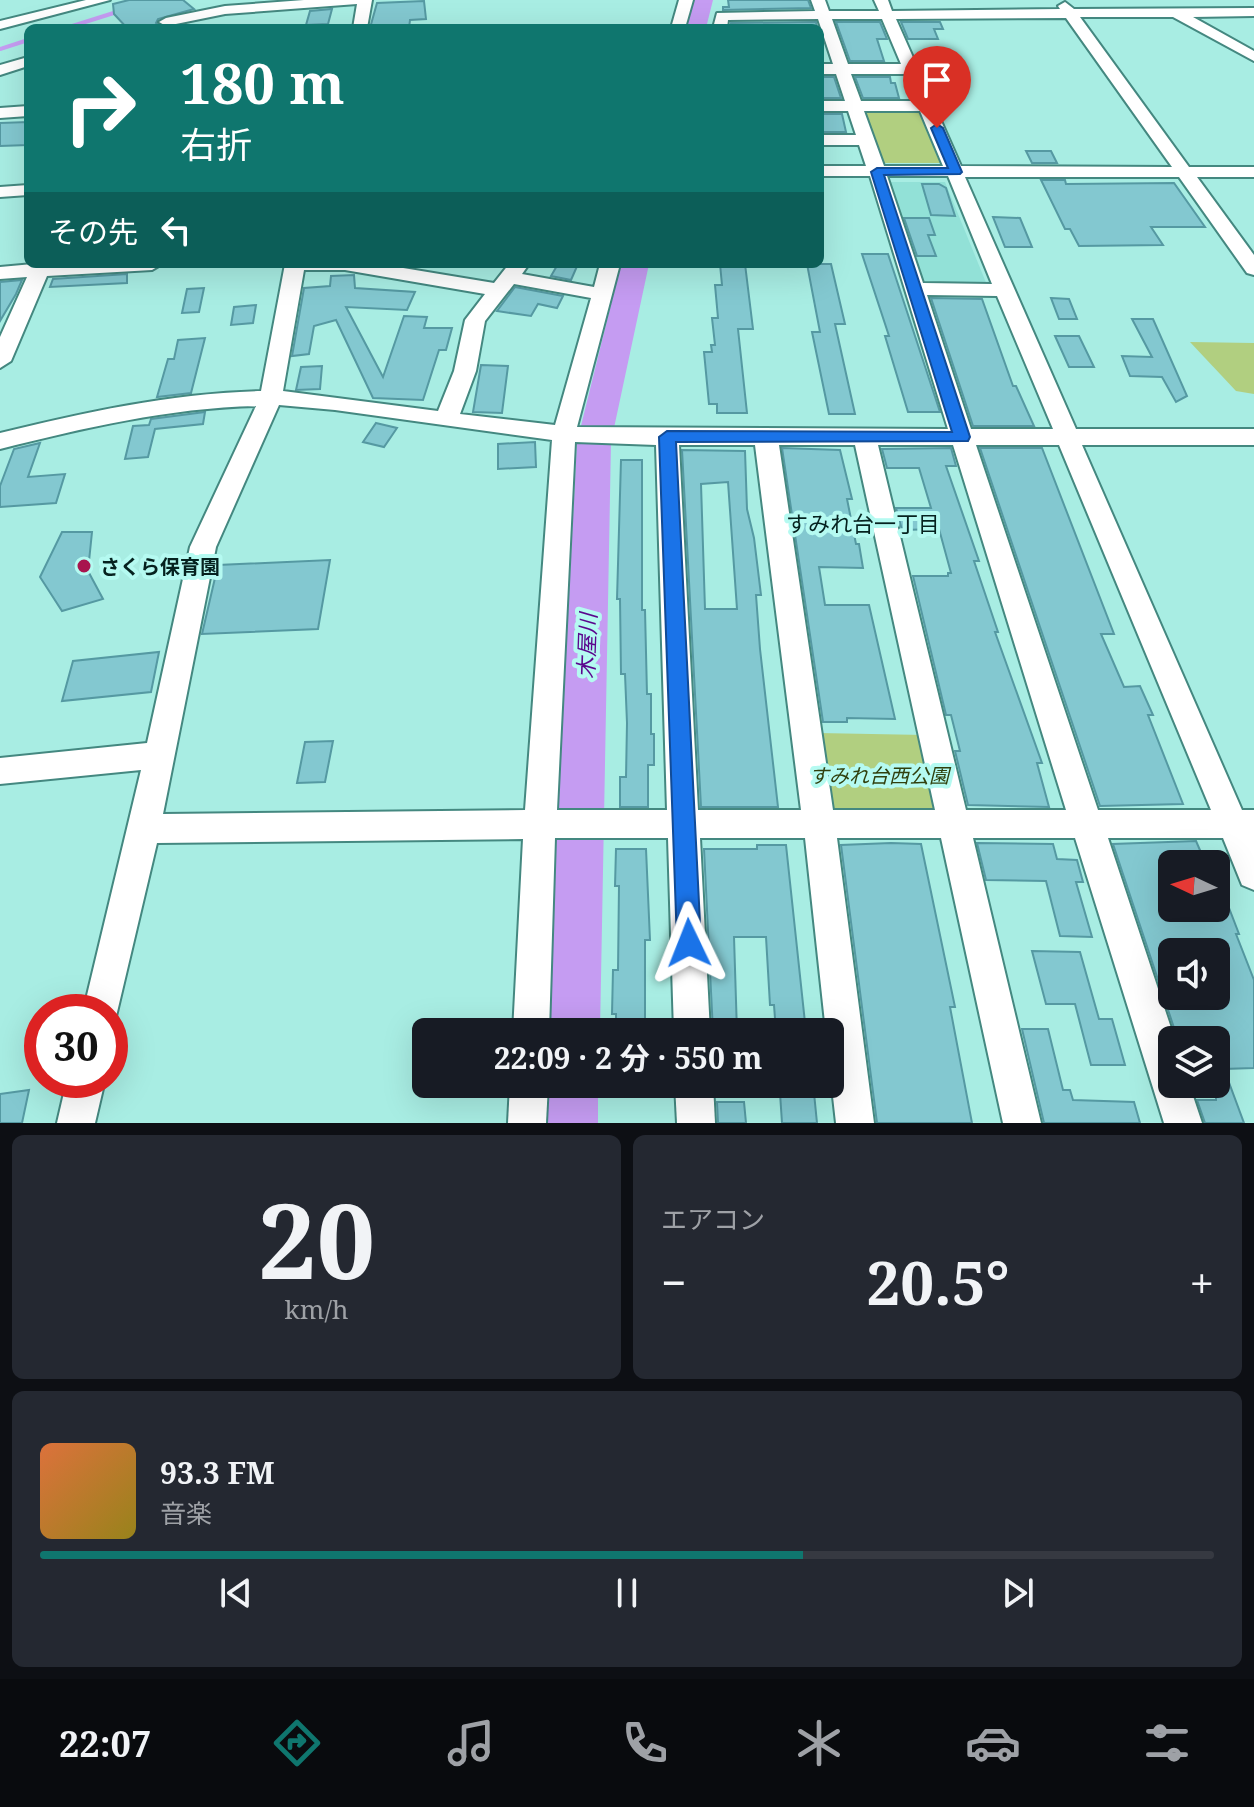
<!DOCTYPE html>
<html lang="ja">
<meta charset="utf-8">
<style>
:root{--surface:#171b24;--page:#242831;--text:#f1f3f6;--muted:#9ea1a6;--line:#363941;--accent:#0f766e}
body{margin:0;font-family:"Noto Serif","Noto Sans JP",serif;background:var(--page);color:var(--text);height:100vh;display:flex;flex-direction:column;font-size:30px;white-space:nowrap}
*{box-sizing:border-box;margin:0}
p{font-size:26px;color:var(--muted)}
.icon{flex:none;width:44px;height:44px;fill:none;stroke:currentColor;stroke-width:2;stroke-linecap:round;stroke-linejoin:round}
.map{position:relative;height:1123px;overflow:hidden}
.side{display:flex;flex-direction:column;gap:12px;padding:12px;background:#0d0f14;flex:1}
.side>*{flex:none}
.top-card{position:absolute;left:24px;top:24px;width:800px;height:244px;border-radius:12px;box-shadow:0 8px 32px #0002;background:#0f766e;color:#fff;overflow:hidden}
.needle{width:52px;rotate:274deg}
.controls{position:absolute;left:1158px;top:850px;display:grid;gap:16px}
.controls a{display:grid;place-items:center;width:72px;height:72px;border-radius:12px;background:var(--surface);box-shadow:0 8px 32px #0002;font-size:40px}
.speed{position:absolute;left:24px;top:994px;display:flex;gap:16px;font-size:40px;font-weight:700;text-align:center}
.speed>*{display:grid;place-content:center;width:104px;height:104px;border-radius:50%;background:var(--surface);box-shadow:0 8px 32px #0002;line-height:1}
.speed .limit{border:12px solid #d22;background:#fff;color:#111}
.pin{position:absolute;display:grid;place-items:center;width:68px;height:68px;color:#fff;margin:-82px -34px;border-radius:50% 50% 50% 0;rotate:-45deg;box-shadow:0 0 8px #0007}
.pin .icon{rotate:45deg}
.me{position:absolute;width:88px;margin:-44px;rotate:358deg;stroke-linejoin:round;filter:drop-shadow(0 0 6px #0008)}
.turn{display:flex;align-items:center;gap:28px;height:168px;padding:0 24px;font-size:36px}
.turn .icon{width:104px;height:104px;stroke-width:2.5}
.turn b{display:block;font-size:56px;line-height:68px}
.then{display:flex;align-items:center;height:76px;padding:0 24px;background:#0003;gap:16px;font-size:30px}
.big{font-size:60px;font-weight:700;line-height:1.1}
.side .card{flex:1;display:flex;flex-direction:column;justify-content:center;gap:12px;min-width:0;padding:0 28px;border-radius:12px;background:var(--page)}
.side .dial{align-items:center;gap:0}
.dial b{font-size:104px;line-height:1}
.song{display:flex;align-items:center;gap:24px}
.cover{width:96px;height:96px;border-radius:12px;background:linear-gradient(135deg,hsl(20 70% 55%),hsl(50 70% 35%))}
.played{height:8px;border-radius:4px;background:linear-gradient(90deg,var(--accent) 65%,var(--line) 65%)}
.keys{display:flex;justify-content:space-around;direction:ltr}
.heat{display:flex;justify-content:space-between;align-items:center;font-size:44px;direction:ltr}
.side .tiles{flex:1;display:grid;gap:12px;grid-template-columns:1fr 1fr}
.card:last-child{grid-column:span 2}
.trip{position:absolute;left:412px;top:1018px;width:432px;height:80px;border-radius:12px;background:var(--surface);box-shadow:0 8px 32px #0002;font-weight:700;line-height:80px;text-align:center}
.dock{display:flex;height:128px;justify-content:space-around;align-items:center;background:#090b0e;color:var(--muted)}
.dock .icon{width:56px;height:56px}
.dock .current{color:var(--accent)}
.dock b{font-size:36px;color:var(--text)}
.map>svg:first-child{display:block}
.built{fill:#92e1d7}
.green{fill:#b1cf80}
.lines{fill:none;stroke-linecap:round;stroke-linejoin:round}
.stream{stroke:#c59cf2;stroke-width:4}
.river{fill:#c59cf2;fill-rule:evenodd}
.building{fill:#83c8d0;stroke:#5599a2;stroke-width:2;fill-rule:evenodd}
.minor-casing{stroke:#448880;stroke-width:4}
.minor{fill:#fff;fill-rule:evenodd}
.route{fill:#1a73e8;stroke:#114b97;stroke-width:2}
.poi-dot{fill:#a8154e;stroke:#b5faf1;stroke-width:3}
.labels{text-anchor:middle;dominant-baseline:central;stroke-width:8;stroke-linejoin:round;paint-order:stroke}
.poi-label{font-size:20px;font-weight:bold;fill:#05221f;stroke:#b5faf1;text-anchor:start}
.park-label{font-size:20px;font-style:italic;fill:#30400e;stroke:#b5faf1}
.neighbourhood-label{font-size:22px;fill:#05221f;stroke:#b5faf1}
.water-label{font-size:22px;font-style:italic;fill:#5a068d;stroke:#b5faf1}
</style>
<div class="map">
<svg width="1254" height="1123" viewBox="0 0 1254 1123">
<rect width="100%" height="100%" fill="#a8ede3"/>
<!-- built -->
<polygon class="built" points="886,182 945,182 987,285 918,284"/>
<!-- green -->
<g class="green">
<polygon points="917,108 940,163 877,163 858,109"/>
<polygon points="1190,342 1254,343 1254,394 1236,391"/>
<polygon points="818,733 925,735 944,816 827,816"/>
</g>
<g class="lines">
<!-- stream -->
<g class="stream">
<polyline points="66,28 120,11"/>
<polyline points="0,49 28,40"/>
</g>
<!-- river -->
<g class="river">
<polygon points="693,0 713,0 706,28 686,28"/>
<polygon points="621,264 649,264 611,442 600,1032 546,1032 577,442"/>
<polygon points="544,1084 598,1084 598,1123 542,1123"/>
</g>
</g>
<!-- building -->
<g class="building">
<polygon points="129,0 183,0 194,9 158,19 156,23 163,28 127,28 114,14 113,4"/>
<polygon points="728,0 808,0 811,8 723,10 723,7 729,7"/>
<polygon points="424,1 426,19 410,20 409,28 370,28 377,3"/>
<polygon points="332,9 328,24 306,25 310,11"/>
<polygon points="816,22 817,27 730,28 731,23"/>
<polygon points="836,22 880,22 887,39 877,39 884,61 850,61"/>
<polygon points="901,22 940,22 943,29 934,29 938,39 908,39"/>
<polygon points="820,77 834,77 841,98 820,98"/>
<polygon points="855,77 890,77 891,83 895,83 899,98 863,98"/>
<polygon points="820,114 842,114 846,132 820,132"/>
<polygon points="28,122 28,145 0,146 0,123"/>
<polygon points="1026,151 1051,151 1057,163 1032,163"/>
<polygon points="1041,180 1065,180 1066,184 1174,183 1205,227 1151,227 1163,245 1079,246 1070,229 1065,229"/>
<polygon points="922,184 939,184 946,188 955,216 931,215"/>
<polygon points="993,217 1020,218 1032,247 1005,247"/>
<polygon points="904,218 929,218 935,235 928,235 936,256 917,256"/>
<polygon points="862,254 888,254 940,412 908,412 885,336 889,336"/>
<polygon points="558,264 578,264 571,280 551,276"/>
<polygon points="720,264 745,264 753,329 738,329 747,413 717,413 717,404 709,404 704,352 712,352 711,345 715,345 712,318 718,318 715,285 722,285"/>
<polygon points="807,264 831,264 845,324 835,324 855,414 829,414 812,332 820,332"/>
<polygon points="127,274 127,283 50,287 53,279"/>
<polygon points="354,275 355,288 415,292 407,310 346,307 383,377 404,316 427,317 424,328 452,328 446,350 439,350 423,400 373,398 336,320 314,326 309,354 292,356 304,288 330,286 331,276"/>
<polygon points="22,280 16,294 0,321 0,282"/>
<polygon points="515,287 563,296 557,308 538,304 531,316 497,311"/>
<polygon points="204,288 199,312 182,313 187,289"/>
<polygon points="931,298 982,299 1013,386 1016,386 1034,426 973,426"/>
<polygon points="1051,298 1069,299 1077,319 1059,319"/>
<polygon points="256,305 253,323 231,325 234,307"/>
<polygon points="1132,319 1153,319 1187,396 1176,402 1162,377 1130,376 1122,356 1152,357"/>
<polygon points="1055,336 1079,336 1094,367 1069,367"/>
<polygon points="205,338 191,393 157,397 168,359 174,359 178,340"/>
<polygon points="481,365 508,366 502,413 473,412"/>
<polygon points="322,366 320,389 296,390 301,367"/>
<polygon points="205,412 203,424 155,429 148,457 125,459 133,426 149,425 151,419"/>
<polygon points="376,423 397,428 384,447 363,442"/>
<polygon points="535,442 536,467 498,469 498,444"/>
<polygon points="40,443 28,477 65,474 56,503 0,507 0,486 14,449"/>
<polygon points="782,448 840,450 852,499 847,499 856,544 859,544 863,568 819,567 825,605 869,605 895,719 847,718 847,722 823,722"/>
<polygon points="951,448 956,466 946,466 979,561 974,561 998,632 995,632 1042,763 1037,763 1049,807 968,805 955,751 960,751 951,715 946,715 913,576 948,576 948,573 951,573 939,529 902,530 896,508 931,508 919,468 887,468 882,449"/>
<polygon points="980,448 1042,448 1114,634 1101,634 1124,687 1140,686 1153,715 1148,715 1183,804 1100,806"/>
<path d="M682,450L745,451L747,509L754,538L761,595H756L760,649L778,807H701ZM728,482L737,609H705L701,484Z"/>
<polygon points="621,460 642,460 642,610 645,610 647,694 651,694 651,734 654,734 654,765 648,765 648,807 620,807 620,777 626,777 627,723 625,674 621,674 620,599 617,599"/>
<polygon points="62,532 92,532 88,571 103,599 62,611 40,577"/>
<polygon points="330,560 318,629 202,634 218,565"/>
<polygon points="159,652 151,692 62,701 73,661"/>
<polygon points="333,741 325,782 297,783 305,742"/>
<path d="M1196,841L1206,864H1172V908H1229L1239,934H1236L1254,980V1068L1224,1069L1244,1123H1205L1197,1100H1216V1040H1178L1113,844ZM1172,941H1216V996H1172Z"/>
<polygon points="891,843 921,844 955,1007 950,1007 972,1123 877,1123 841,845"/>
<polygon points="977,843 1053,844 1057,859 1077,860 1083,882 1076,882 1092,937 1060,936 1046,881 986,880"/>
<polygon points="757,845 786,845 806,1032 776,1032 774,1005 770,1005 766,937 734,937 737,1032 713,1032 704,849 757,849"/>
<polygon points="616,849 646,849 650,940 645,940 645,1032 616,1032 616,1014 612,1014 613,970 618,970 619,886 615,886"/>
<polygon points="1032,951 1080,952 1099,1019 1112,1019 1125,1065 1091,1065 1075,1004 1046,1004"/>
<polygon points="1022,1029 1048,1029 1063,1090 1070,1090 1073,1100 1134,1102 1140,1123 1044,1123"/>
<polygon points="29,1090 22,1123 0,1123 0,1094"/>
<polygon points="780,1093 814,1093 817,1123 782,1123"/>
<polygon points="717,1102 744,1102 746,1123 718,1123"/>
</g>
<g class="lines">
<!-- minor casing -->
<g class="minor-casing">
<g id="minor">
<polygon points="86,0 110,0 0,29 0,21"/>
<polygon points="304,0 372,0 367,28 353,28 357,4 225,14 166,26 159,22 166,18 225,6"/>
<polygon points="679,0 693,0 685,28 671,28"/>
<path d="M811,0H825L829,11H879L874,0H888L892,11L1060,9L1058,6L1065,2L1074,9L1254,8V16L1193,17L1254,51V61L1173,17H1080L1189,167H1254V177H1197L1254,255V275L1247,273L1179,177H965L1076,429H1254V445H1082L1242,810H1254V890L1242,885L1223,838H1108L1175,1040H1172V1084H1189L1202,1123H1164L1075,838H973L1041,1123H1003L941,838H837L874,1123H836L830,1070V1032H826L805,838H700L710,1032H674L668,838H555L549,1032H513L523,839L157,843L114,1025L110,1026V1012H83L141,770L0,784V758L147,743L190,547L256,406C169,408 84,428 0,449V433C86,412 172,393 261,391L285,264H379L494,283L509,264H529L522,274L594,287L600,264H620L577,427L948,429L870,176H820V166H866L859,145H820V135H856L848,111H820V101H845L836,74H820V64H833L818,19L728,20L727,28H713L717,13L815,11ZM1066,18L1172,167L961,166L896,19ZM832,19H882L901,64H848ZM851,74H905L916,101H861ZM864,111H920L943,166H884ZM887,176H948L992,284L923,283ZM304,270H345L485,294L465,320L454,371L438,411L283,391ZM514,284L591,298L555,425L460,414L476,371L485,321ZM927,295L997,296L1053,429H971ZM279,405L335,410L552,440L525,810L163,814L216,547ZM575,442L656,445L667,810H557ZM679,445H755L801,810H698ZM779,445H855L935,810H833ZM878,445H953L1066,810H966ZM976,445H1059L1211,810H1098Z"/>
<polygon points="28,57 28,66 0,75 0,65"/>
<polygon points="28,106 28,116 0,118 0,108"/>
<polygon points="28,185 28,195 0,197 0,187"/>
<polygon points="33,264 162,264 152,270 47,276 11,361 0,368 0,337 27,277 0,279 0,267"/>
<polygon points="67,1080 105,1080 95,1123 57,1123"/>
<polygon points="510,1084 548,1084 546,1123 508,1123"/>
<polygon points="675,1084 713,1084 715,1123 677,1123"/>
</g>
</g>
<!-- minor -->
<use href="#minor" class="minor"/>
</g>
<!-- route -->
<polygon class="route" points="937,124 943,128 962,172 960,174 884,175 970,437 968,441 676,442 701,943 697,951 689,954 680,951 677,943 659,437 667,431 952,432 871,172 877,168 948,168 931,128"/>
<!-- markers -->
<circle class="poi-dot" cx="84" cy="566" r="8"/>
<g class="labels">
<!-- poi labels -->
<g class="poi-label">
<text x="100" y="566">さくら保育園</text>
</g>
<!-- park labels -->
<g class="park-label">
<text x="879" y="775">すみれ台西公園</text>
</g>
<!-- neighbourhood labels -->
<g class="neighbourhood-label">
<text x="863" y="523">すみれ台一丁目</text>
</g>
<!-- water labels -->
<g class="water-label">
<text transform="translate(586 646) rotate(-88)">木屋川</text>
</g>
</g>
</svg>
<div class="controls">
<a><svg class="needle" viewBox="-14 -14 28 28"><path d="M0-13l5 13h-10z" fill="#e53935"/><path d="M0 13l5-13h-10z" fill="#9ea1a6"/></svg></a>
<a><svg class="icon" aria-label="sound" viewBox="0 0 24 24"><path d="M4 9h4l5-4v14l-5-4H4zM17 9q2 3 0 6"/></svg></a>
<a><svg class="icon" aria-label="layers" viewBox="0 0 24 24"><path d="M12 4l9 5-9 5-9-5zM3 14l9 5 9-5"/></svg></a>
</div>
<div class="speed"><div class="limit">30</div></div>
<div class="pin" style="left:937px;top:128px;background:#d93025"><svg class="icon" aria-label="arrive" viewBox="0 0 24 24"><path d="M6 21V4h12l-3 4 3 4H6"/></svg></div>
<svg class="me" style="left:689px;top:943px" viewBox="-20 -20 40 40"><path d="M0-17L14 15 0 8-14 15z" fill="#1a73e8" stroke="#fff" stroke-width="4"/></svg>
<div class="trip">22:09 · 2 分 · 550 m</div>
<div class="top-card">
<div class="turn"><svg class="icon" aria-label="right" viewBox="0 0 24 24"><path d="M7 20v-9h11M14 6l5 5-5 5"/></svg><div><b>180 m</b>右折</div></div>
<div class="then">その先<svg class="icon" aria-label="left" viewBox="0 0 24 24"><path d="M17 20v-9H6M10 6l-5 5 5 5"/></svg></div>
</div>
</div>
<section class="side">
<div class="tiles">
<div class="card dial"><b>20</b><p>km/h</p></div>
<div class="card"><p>エアコン</p>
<div class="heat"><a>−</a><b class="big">20.5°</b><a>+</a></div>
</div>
<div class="card">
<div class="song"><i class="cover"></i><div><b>93.3 FM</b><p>音楽</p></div></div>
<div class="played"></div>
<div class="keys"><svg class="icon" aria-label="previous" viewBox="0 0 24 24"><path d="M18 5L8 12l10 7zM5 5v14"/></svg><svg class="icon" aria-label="pause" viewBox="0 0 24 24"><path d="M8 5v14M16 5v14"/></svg><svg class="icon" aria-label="next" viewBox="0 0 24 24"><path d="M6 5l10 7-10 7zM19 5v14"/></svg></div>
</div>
</div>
</section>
<nav class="dock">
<b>22:07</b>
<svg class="icon current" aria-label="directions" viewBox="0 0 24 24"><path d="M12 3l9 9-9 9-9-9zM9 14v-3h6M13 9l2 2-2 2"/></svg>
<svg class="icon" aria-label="music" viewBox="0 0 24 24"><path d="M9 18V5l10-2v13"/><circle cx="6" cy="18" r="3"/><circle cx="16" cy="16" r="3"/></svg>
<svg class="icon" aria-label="phone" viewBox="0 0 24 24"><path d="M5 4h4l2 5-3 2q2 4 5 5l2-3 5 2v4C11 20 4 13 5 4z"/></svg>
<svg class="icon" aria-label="climate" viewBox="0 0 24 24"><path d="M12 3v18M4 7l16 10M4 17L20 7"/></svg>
<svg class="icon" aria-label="car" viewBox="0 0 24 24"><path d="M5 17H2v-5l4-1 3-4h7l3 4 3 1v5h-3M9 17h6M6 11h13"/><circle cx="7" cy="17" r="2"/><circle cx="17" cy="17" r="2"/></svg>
<svg class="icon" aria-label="filters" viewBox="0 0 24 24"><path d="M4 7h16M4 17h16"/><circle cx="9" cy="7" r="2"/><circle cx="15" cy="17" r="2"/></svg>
</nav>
